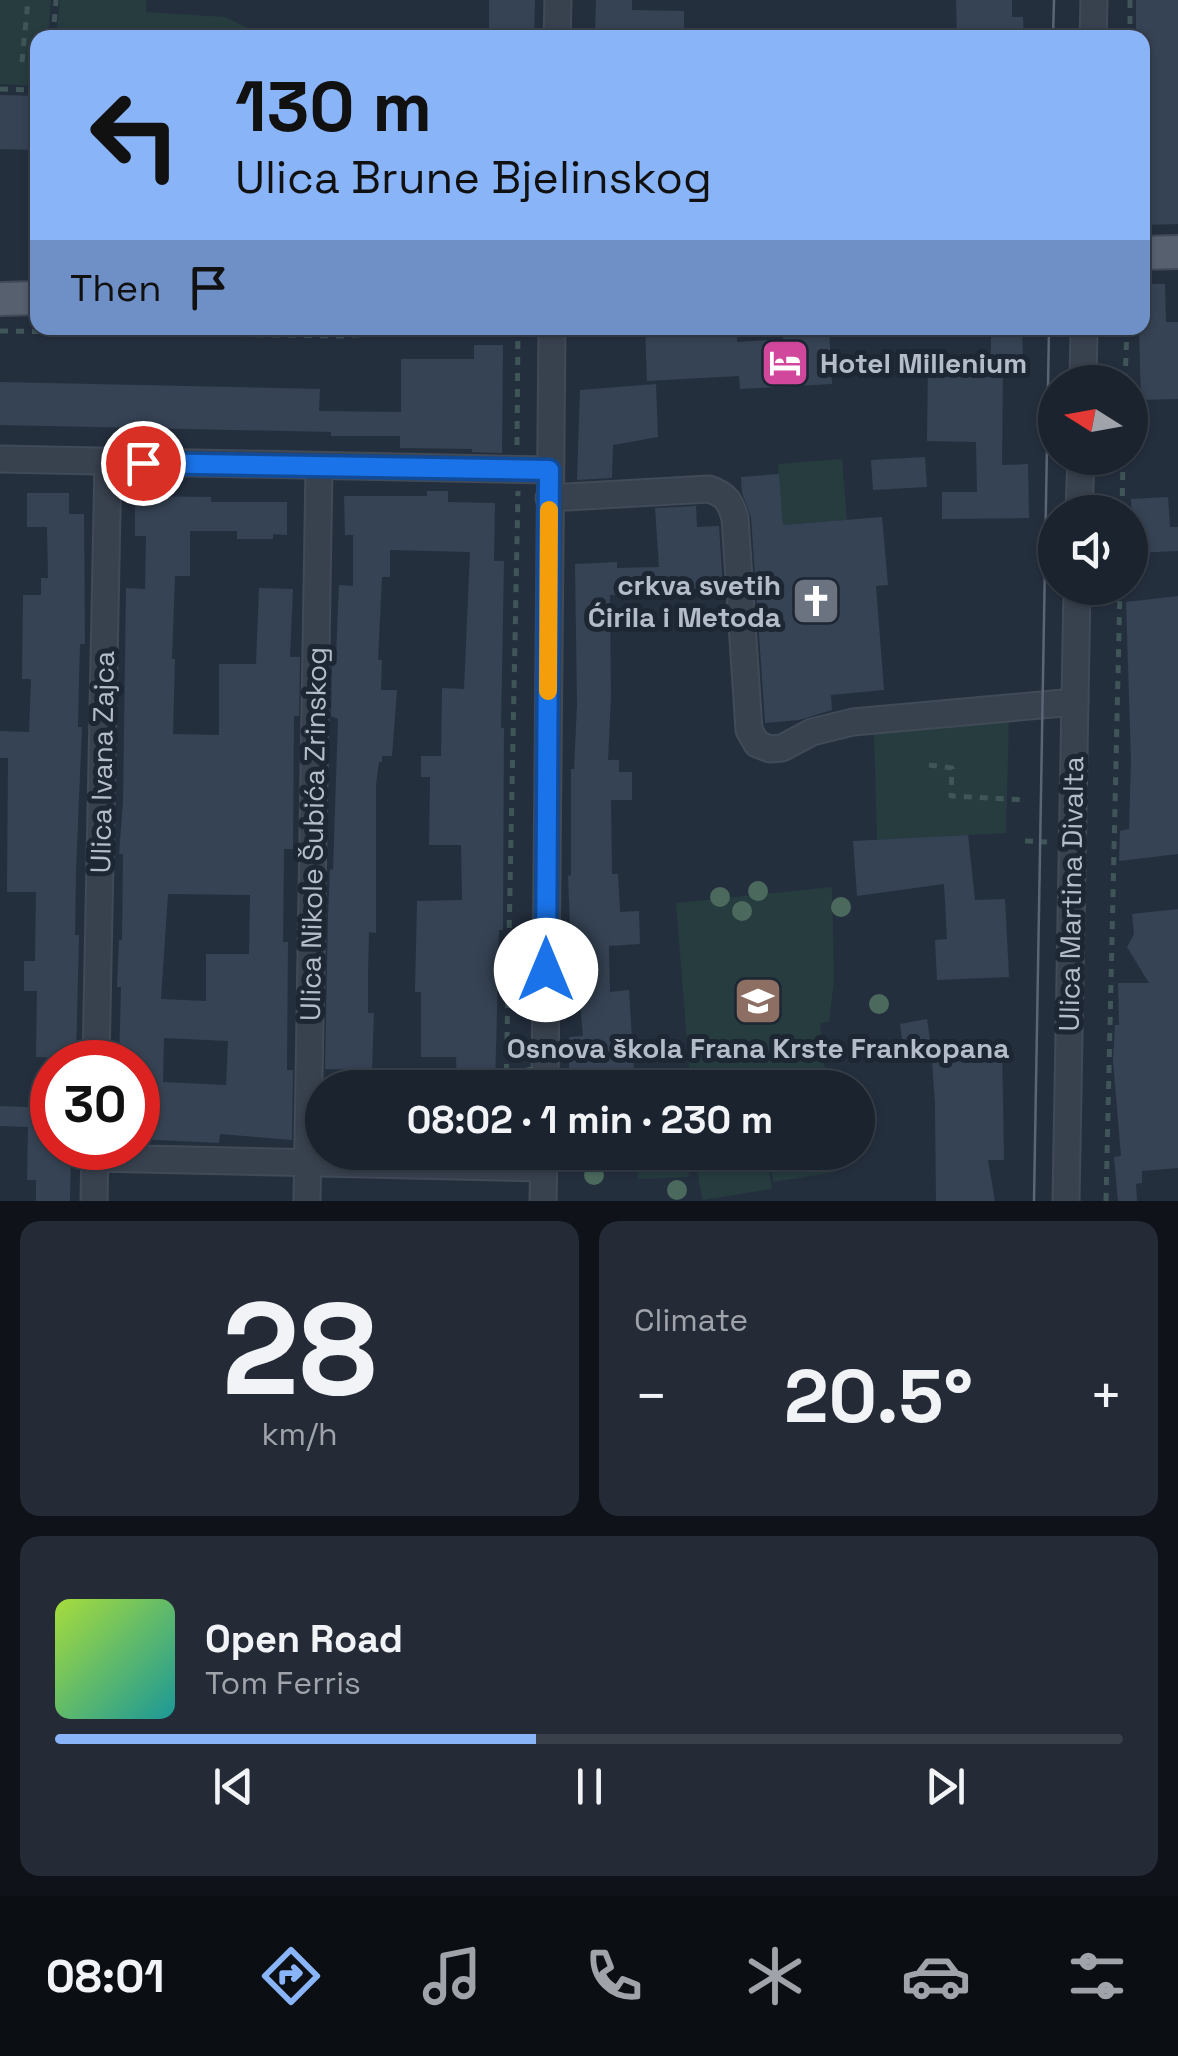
<!DOCTYPE html>
<meta charset="utf-8">
<style>
:root{--surface:#1b232e;--page:#242b36;--text:#f1f3f6;--muted:#a0a4aa;--line:#39404a;--accent:#8ab4f8}
body{margin:0;font-family:"Space Grotesk",sans-serif;background:var(--page);color:var(--text);height:100vh;display:flex;flex-direction:column;font-size:38px;white-space:nowrap}
*{box-sizing:border-box;margin:0}
p{font-size:32px;color:var(--muted)}
.icon{flex:none;width:55px;height:55px;fill:none;stroke:currentColor;stroke-width:2;stroke-linecap:round;stroke-linejoin:round}
.map{position:relative;height:1201px;overflow:hidden}
.sheet{display:flex;flex-direction:column;gap:20px;padding:20px;background:#0f1319;flex:1}
.sheet>*{flex:none}
.top-card{position:absolute;left:30px;top:30px;width:1120px;height:305px;border-radius:20px;box-shadow:0 2px 8px #0004,0 0 0 2px var(--line);background:#8ab4f8;color:#111;overflow:hidden}
.needle{width:65px;rotate:281deg}
.tools{position:absolute;left:1038px;top:365px;display:grid;gap:20px}
.tools a{display:grid;place-items:center;width:110px;height:110px;border-radius:50%;background:var(--surface);box-shadow:0 2px 8px #0004,0 0 0 2px var(--line);font-size:50px}
.speed{position:absolute;left:30px;top:1040px;display:flex;gap:20px;font-size:50px;font-weight:700;text-align:center}
.speed>*{display:grid;place-content:center;width:130px;height:130px;border-radius:50%;background:var(--surface);box-shadow:0 2px 8px #0004,0 0 0 2px var(--line);line-height:1}
.speed .limit{border:15px solid #d22;background:#fff;color:#111}
.pin{position:absolute;display:grid;place-items:center;width:85px;height:85px;color:#fff;margin:-42px;border:5px solid #fff;border-radius:50%;box-shadow:0 2px 10px #0007}
.me{position:absolute;width:110px;margin:-55px;rotate:0deg;stroke-linejoin:round;filter:drop-shadow(0 0 8px #0008)}
.turn{display:flex;align-items:center;gap:35px;height:210px;padding:0 40px;font-size:45px}
.turn .icon{width:130px;height:130px;stroke-width:2.5}
.turn b{display:block;font-size:70px;line-height:85px}
.then{display:flex;align-items:center;height:95px;padding:0 40px;background:#0003;gap:20px;font-size:38px}
.big{font-size:75px;font-weight:600;line-height:1.1}
.sheet .tile{flex:1;display:flex;flex-direction:column;justify-content:center;gap:15px;min-width:0;padding:0 35px;border-radius:20px;background:var(--page)}
.sheet .dial{align-items:center;gap:0}
.dial b{font-size:130px;line-height:1}
.song{display:flex;align-items:center;gap:30px}
.cover{width:120px;height:120px;border-radius:15px;background:linear-gradient(135deg,hsl(80 70% 55%),hsl(180 70% 35%))}
.played{height:10px;border-radius:5px;background:linear-gradient(90deg,var(--accent) 45%,var(--line) 45%)}
.keys{display:flex;justify-content:space-around;direction:ltr}
.heat{display:flex;justify-content:space-between;align-items:center;font-size:55px;direction:ltr}
.sheet .tiles{flex:1;display:grid;gap:20px;grid-template-columns:1fr 1fr}
.tile:last-child{grid-column:span 2}
.trip{position:absolute;left:305px;top:1070px;width:570px;height:100px;border-radius:50px;background:var(--surface);box-shadow:0 2px 8px #0004,0 0 0 2px var(--line);font-weight:600;line-height:100px;text-align:center}
.dock{display:flex;height:160px;justify-content:space-around;align-items:center;background:#0b0e12;color:var(--muted)}
.dock .icon{width:70px;height:70px}
.dock .active{color:var(--accent)}
.dock b{font-size:45px;color:var(--text)}
.map>svg:first-child{display:block}
.green{fill:#263c3f}
.building{fill:#364354;fill-rule:evenodd}
.lines{fill:none;stroke-linecap:round;stroke-linejoin:round}
.minor-casing{stroke:#414a57;stroke-width:29}
.major-casing{stroke:#414a57;stroke-width:36}
.path{stroke:#3f5557;stroke-width:5;stroke-dasharray:8 8;stroke-linecap:butt}
.minor{stroke:#38414e;stroke-width:25}
.major{stroke:#56606e;stroke-width:32}
.tram{stroke:#5a6575;stroke-width:2.5}
.tree{fill:#4b6a5d}
.route-casing{stroke:#114b97;stroke-width:25}
.route{stroke:#1a73e8;stroke-width:18}
.slow{stroke:#f59e0b;stroke-width:18}
.labels{text-anchor:middle;dominant-baseline:central;stroke-width:10;stroke-linejoin:round;paint-order:stroke}
.poi-label{font-size:28px;font-weight:bold;fill:#b4bcc9;stroke:#1d2633;text-anchor:start}
.street-label{font-size:28px;fill:#b4bcc9;stroke:#1d2633}
</style>
<div class="map">
<svg width="1178" height="1201" viewBox="0 0 1178 1201">
<rect width="100%" height="100%" fill="#242f3e"/>
<!-- green -->
<g class="green">
<polygon points="0,0 51,0 48,37 38,38 37,86 0,84"/>
<polygon points="60,0 146,0 146,12 224,17 262,34 262,37 56,37"/>
<polygon points="842,459 847,520 783,525 778,464"/>
<polygon points="1009,718 1006,833 877,840 874,732"/>
<polygon points="832,887 834,981 829,1022 820,1023 827,1087 664,1087 664,1084 690,1080 676,903"/>
<polygon points="756,1152 766,1153 772,1189 702,1200 696,1162"/>
<polygon points="637,1153 637,1152 696,1153 687,1154 689,1177 638,1179"/>
<polygon points="770,1153 834,1153 836,1172 773,1182"/>
</g>
<!-- building -->
<g class="building">
<polygon points="489,0 535,0 534,38 489,38"/>
<polygon points="596,0 632,0 632,10 684,11 684,37 595,35"/>
<polygon points="956,0 1012,0 1012,17 1023,17 1024,38 957,38"/>
<polygon points="1136,0 1178,0 1178,224 1142,225 1142,38 1136,38"/>
<polygon points="0,95 38,96 38,150 0,149"/>
<polygon points="1142,284 1165,284 1166,322 1178,322 1178,399 1141,400 1139,328 1142,328"/>
<polygon points="645,328 737,328 737,342 783,339 782,328 829,328 832,384 740,389 739,376 647,381"/>
<polygon points="991,328 1022,328 1023,359 991,360"/>
<polygon points="474,345 503,345 502,453 472,452 472,449 400,448 400,436 331,436 331,432 0,425 0,382 320,389 319,411 401,412 401,359 474,359"/>
<polygon points="928,366 1003,367 1002,465 1028,464 1029,518 942,519 942,492 977,492 976,442 927,441"/>
<polygon points="656,384 658,437 613,445 612,478 577,480 580,390"/>
<polygon points="925,457 927,487 873,490 871,460"/>
<polygon points="779,474 783,525 882,517 888,585 876,586 884,690 831,695 832,710 799,720 765,723 751,517 742,493 741,477"/>
<polygon points="427,491 448,491 448,502 495,503 494,561 504,561 501,728 504,728 503,930 499,930 495,1088 457,1088 456,1057 421,1057 421,992 415,992 417,901 462,900 461,845 429,845 430,777 421,777 421,756 441,756 442,688 464,689 470,552 390,550 390,577 382,577 378,660 382,660 381,690 397,690 392,756 382,756 382,762 379,762 376,784 376,933 369,932 368,975 368,1013 374,1013 372,1070 325,1069 328,916 330,869 333,870 338,719 331,716 332,656 336,656 339,585 353,586 353,535 345,535 344,496 427,496"/>
<polygon points="27,493 69,493 69,514 84,514 85,644 80,644 79,680 78,727 82,727 76,870 75,935 79,935 76,1058 36,1057 37,991 24,991 24,961 35,961 36,892 7,892 8,758 0,758 0,731 29,732 31,679 22,679 23,595 41,595 41,578 48,578 47,527 27,527"/>
<path d="M135,496L211,497V502H287V535L273,534V539H237V531H190V576H175L172,659H175L173,734L219,735V664H256L259,588L293,589L290,657H300L299,716H294L293,849H284L283,942H288L287,1070H293L292,1140L220,1134L219,1143L138,1139V1062H119L121,987H117L119,940H122L123,854H119L123,802L126,588L145,589L146,536H135ZM168,894L250,895L249,954H206V1001L161,999ZM164,1038L228,1041L226,1085L163,1082Z"/>
<polygon points="1168,497 1170,527 1178,527 1178,551 1133,553 1131,499"/>
<polygon points="696,506 697,527 719,526 723,587 663,591 664,594 610,595 611,696 608,760 619,760 619,772 632,772 632,800 611,800 612,874 618,874 620,912 639,911 640,944 609,946 610,992 629,990 635,1088 569,1088 569,1037 583,1036 578,978 572,978 568,876 571,875 571,769 574,769 577,705 575,564 617,562 617,568 659,567 655,508"/>
<polygon points="1178,596 1178,854 1119,861 1120,831 1129,829 1131,761 1126,602"/>
<polygon points="968,835 975,900 1005,899 1009,977 937,980 935,940 947,939 944,884 857,896 853,841"/>
<polygon points="1178,909 1178,1168 1142,1171 1142,1183 1136,1184 1137,1201 1118,1201 1114,1157 1121,1156 1113,1061 1115,1025 1119,1025 1118,983 1149,983 1127,947 1134,934 1132,914"/>
<polygon points="927,1019 931,1047 904,1052 900,1024"/>
<polygon points="1002,1044 1004,1160 988,1160 995,1201 936,1201 935,1103 931,1047"/>
<polygon points="0,1106 52,1108 52,1148 71,1148 70,1201 36,1201 36,1180 27,1180 28,1127 0,1126"/>
</g>
<g class="lines">
<!-- minor casing -->
<g class="minor-casing">
<g id="minor">
<polyline points="557,38 558,0"/>
<polyline points="1093,38 1094,0"/>
<polyline points="1083,382 1084,328"/>
<polyline points="0,459 549,470"/>
<path d="M549,498L709,489C726,495 730,501 735,518L749,730L757,744L770,749L782,748L812,732L853,722L1075,702"/>
<polyline points="1079,512 1081,458"/>
<polyline points="96,1062 108,462"/>
<polyline points="545,1088 552,328"/>
<polyline points="95,1158 544,1168"/>
<polyline points="94,1201 95,1148"/>
<polyline points="307,1201 319,467"/>
<polyline points="543,1201 544,1152"/>
<polyline points="1066,1201 1077,588"/>
</g>
</g>
<!-- major casing -->
<g class="major-casing">
<g id="major">
<polyline points="1142,253 1178,252"/>
<polyline points="0,299 38,298"/>
</g>
</g>
<!-- path -->
<g class="path">
<polyline points="1130,0 1130,38"/>
<polyline points="53,38 56,0"/>
<polyline points="22,62 28,0"/>
<polyline points="0,89 38,90"/>
<polyline points="0,331 340,336 476,328"/>
<polyline points="1125,382 1127,328"/>
<polyline points="517,445 518,328"/>
<polyline points="1122,512 1123,458"/>
<polyline points="929,765 952,768 951,796 1026,800"/>
<polyline points="1025,841 1047,842"/>
<polyline points="506,1088 518,491"/>
<polyline points="1106,1201 1120,588"/>
</g>
<!-- minor -->
<use href="#minor" class="minor"/>
<!-- major -->
<use href="#major" class="major"/>
<!-- tram -->
<g class="tram">
<polyline points="1053,38 1054,0"/>
<polyline points="1034,1201 1049,328"/>
</g>
</g>
<!-- trees -->
<g class="tree">
<circle cx="758" cy="891" r="10"/>
<circle cx="720" cy="897" r="10"/>
<circle cx="841" cy="907" r="10"/>
<circle cx="742" cy="911" r="10"/>
<circle cx="533" cy="937" r="10"/>
<circle cx="533" cy="992" r="10"/>
<circle cx="879" cy="1004" r="10"/>
<circle cx="530" cy="1077" r="10"/>
<circle cx="594" cy="1175" r="10"/>
<circle cx="677" cy="1190" r="10"/>
</g>
<g class="lines">
<!-- route casing -->
<g class="route-casing">
<polyline id="route" points="143,463 549,470 546,970"/>
</g>
<!-- route -->
<use href="#route" class="route"/>
<!-- slow -->
<polyline class="slow" points="548,691 549,510"/>
</g>
<!-- icons -->
<defs>
<g id="hotel-square" transform="scale(2.5)"><rect x="-9" y="-9" width="18" height="18" rx="4" fill="#d1479c" stroke="#1d2633"/><path d="M-6-4.5h1.5V1H6V5H4.5V3h-9V5H-6ZM-4 0a1.8 1.8 0 1 1 3.6 0ZM.5 0V-2.5h3Q6-2.5 6 0Z" fill="#fff"/></g>
<g id="church-square" transform="scale(2.5)"><rect x="-9" y="-9" width="18" height="18" rx="4" fill="#6b7280" stroke="#1d2633"/><path d="M-1.2-6h2.4v3.5h3.3v2.4h-3.3V6h-2.4V-.1h-3.3v-2.4h3.3Z" fill="#fff"/></g>
<g id="school-square" transform="scale(2.5)"><rect x="-9" y="-9" width="18" height="18" rx="4" fill="#8d6e63" stroke="#1d2633"/><path d="M0-5L7-2L0 1L-7-2ZM-4 1L0 2.5L4 1V4Q0 6-4 4Z" fill="#fff"/></g>
</defs>
<g fill-rule="evenodd">
<use href="#hotel-square" x="785" y="363"/>
<use href="#church-square" x="816" y="601"/>
<use href="#school-square" x="758" y="1001"/>
</g>
<g class="labels">
<!-- poi labels -->
<g class="poi-label">
<text x="820" y="363">Hotel Millenium</text>
<text x="781" y="585" text-anchor="end">crkva svetih<tspan x="781" dy="32">Ćirila i Metoda</tspan></text>
<text x="758" y="1048" text-anchor="middle">Osnova škola Frana Krste Frankopana</text>
</g>
<!-- street labels -->
<g class="street-label">
<text transform="translate(102 762) rotate(-89)">Ulica Ivana Zajca</text>
<text transform="translate(313 834) rotate(-89)">Ulica Nikole Šubića Zrinskog</text>
<text transform="translate(1071 894) rotate(-89)">Ulica Martina Divalta</text>
</g>
</g>
</svg>
<div class="tools">
<a><svg class="needle" viewBox="-14 -14 28 28"><path d="M0-13l5 13h-10z" fill="#e53935"/><path d="M0 13l5-13h-10z" fill="#a0a4aa"/></svg></a>
<a><svg class="icon" aria-label="sound" viewBox="0 0 24 24"><path d="M4 9h4l5-4v14l-5-4H4zM17 9q2 3 0 6"/></svg></a>
</div>
<div class="speed"><div class="limit">30</div></div>
<div class="pin" style="left:143px;top:463px;background:#d93025"><svg class="icon" aria-label="arrive" viewBox="0 0 24 24"><path d="M6 21V4h12l-3 4 3 4H6"/></svg></div>
<svg class="me" style="left:546px;top:970px" viewBox="-20 -20 40 40"><circle r="19" fill="#fff"/><path d="M0-13L10 11 0 6-10 11z" fill="#1a73e8"/></svg>
<div class="trip">08:02 · 1 min · 230 m</div>
<div class="top-card">
<div class="turn"><svg class="icon" aria-label="left" viewBox="0 0 24 24"><path d="M17 20v-9H6M10 6l-5 5 5 5"/></svg><div><b>130 m</b>Ulica Brune Bjelinskog</div></div>
<div class="then">Then<svg class="icon" aria-label="arrive" viewBox="0 0 24 24"><path d="M6 21V4h12l-3 4 3 4H6"/></svg></div>
</div>
</div>
<section class="sheet">
<div class="tiles">
<div class="tile dial"><b>28</b><p>km/h</p></div>
<div class="tile"><p>Climate</p>
<div class="heat"><a>−</a><b class="big">20.5°</b><a>+</a></div>
</div>
<div class="tile">
<div class="song"><i class="cover"></i><div><b>Open Road</b><p>Tom Ferris</p></div></div>
<div class="played"></div>
<div class="keys"><svg class="icon" aria-label="previous" viewBox="0 0 24 24"><path d="M18 5L8 12l10 7zM5 5v14"/></svg><svg class="icon" aria-label="pause" viewBox="0 0 24 24"><path d="M8 5v14M16 5v14"/></svg><svg class="icon" aria-label="next" viewBox="0 0 24 24"><path d="M6 5l10 7-10 7zM19 5v14"/></svg></div>
</div>
</div>
</section>
<nav class="dock">
<b>08:01</b>
<svg class="icon active" aria-label="directions" viewBox="0 0 24 24"><path d="M12 3l9 9-9 9-9-9zM9 14v-3h6M13 9l2 2-2 2"/></svg>
<svg class="icon" aria-label="music" viewBox="0 0 24 24"><path d="M9 18V5l10-2v13"/><circle cx="6" cy="18" r="3"/><circle cx="16" cy="16" r="3"/></svg>
<svg class="icon" aria-label="phone" viewBox="0 0 24 24"><path d="M5 4h4l2 5-3 2q2 4 5 5l2-3 5 2v4C11 20 4 13 5 4z"/></svg>
<svg class="icon" aria-label="climate" viewBox="0 0 24 24"><path d="M12 3v18M4 7l16 10M4 17L20 7"/></svg>
<svg class="icon" aria-label="car" viewBox="0 0 24 24"><path d="M5 17H2v-5l4-1 3-4h7l3 4 3 1v5h-3M9 17h6M6 11h13"/><circle cx="7" cy="17" r="2"/><circle cx="17" cy="17" r="2"/></svg>
<svg class="icon" aria-label="filters" viewBox="0 0 24 24"><path d="M4 7h16M4 17h16"/><circle cx="9" cy="7" r="2"/><circle cx="15" cy="17" r="2"/></svg>
</nav>
